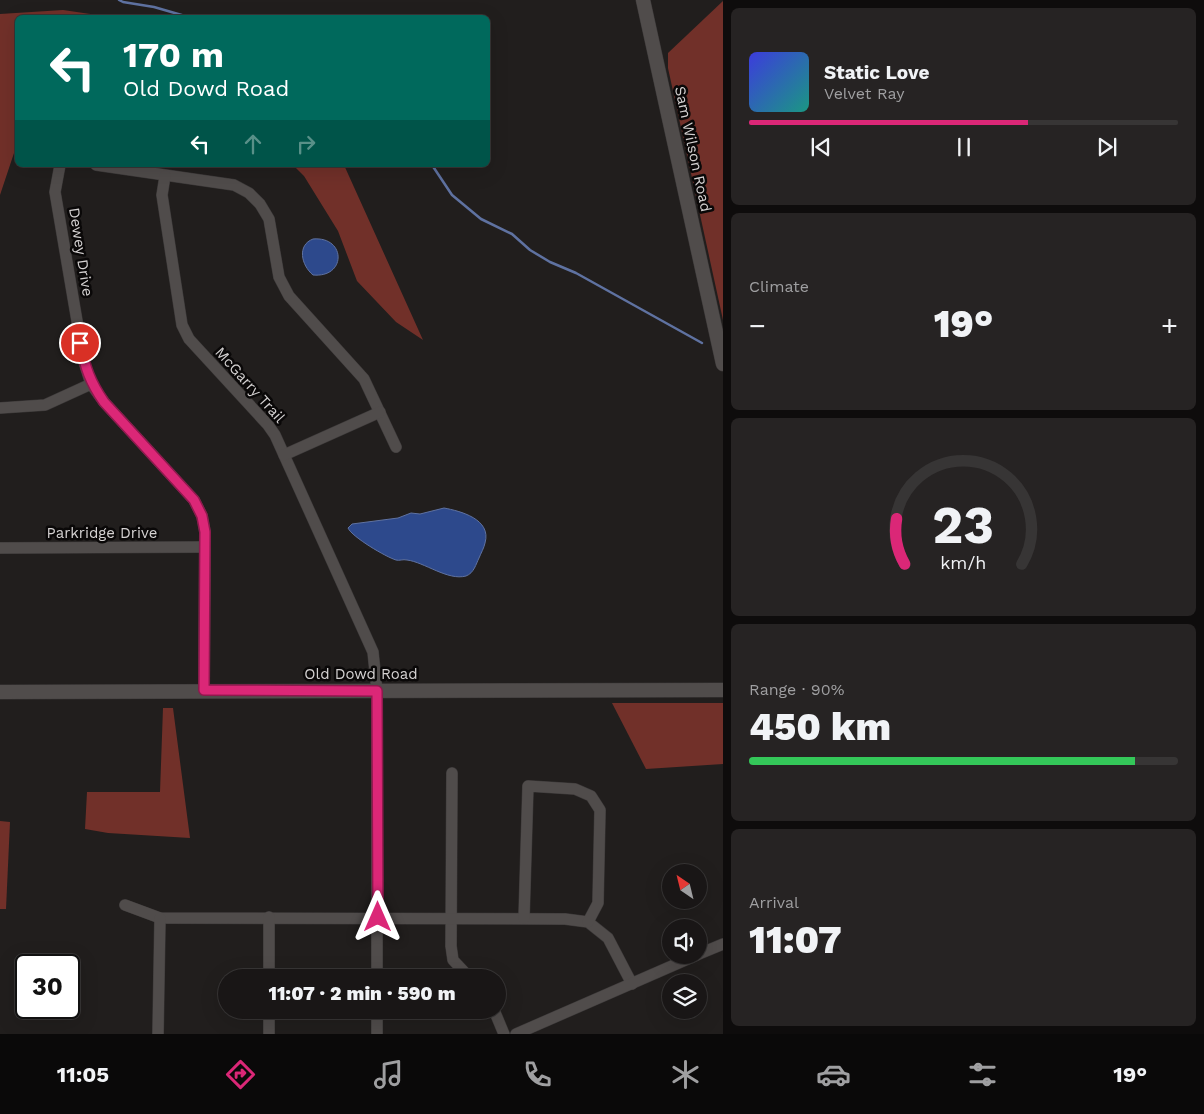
<!DOCTYPE html>
<meta charset="utf-8">
<style>
:root{--surface:#191616;--page:#262323;--text:#f1f3f6;--muted:#9f9fa1;--line:#373535;--accent:#db2777}
body{margin:0;font-family:"Work Sans",sans-serif;background:var(--page);color:var(--text);height:100vh;display:flex;flex-direction:column;font-size:19px;white-space:nowrap}
*{box-sizing:border-box;margin:0}
p{font-size:16px;color:var(--muted)}
.icon{flex:none;width:28px;height:28px;fill:none;stroke:currentColor;stroke-width:2;stroke-linecap:round;stroke-linejoin:round}
.map{position:relative;flex:1;overflow:hidden}
.side{display:flex;flex-direction:column;gap:8px;padding:8px;background:#0e0c0c;width:481px}
.side>*{flex:none}
.banner{position:absolute;left:15px;top:15px;width:475px;height:152px;border-radius:8px;box-shadow:0 5px 20px #0002,0 0 0 1px var(--line);background:#00695c;color:#fff;overflow:hidden}
.needle{width:32px;rotate:325deg}
.buttons{position:absolute;left:662px;top:864px;display:grid;gap:10px}
.buttons a{display:grid;place-items:center;width:45px;height:45px;border-radius:50%;background:var(--surface);box-shadow:0 5px 20px #0002,0 0 0 1px var(--line);font-size:25px}
.speed{position:absolute;left:15px;top:954px;display:flex;gap:10px;font-size:25px;font-weight:700;text-align:center}
.speed>*{display:grid;place-content:center;width:65px;height:65px;border-radius:50%;background:var(--surface);box-shadow:0 5px 20px #0002,0 0 0 1px var(--line);line-height:1}
.speed .limit{border:2px solid #111;border-radius:8px;background:#fff;color:#111}
.pin{position:absolute;display:grid;place-items:center;width:42px;height:42px;color:#fff;margin:-21px;border:2px solid #fff;border-radius:50%;box-shadow:0 1px 5px #0007}
.me{position:absolute;width:55px;margin:-28px;rotate:0deg;stroke-linejoin:round;filter:drop-shadow(0 0 4px #0008)}
.turn{display:flex;align-items:center;gap:18px;height:105px;padding:0 25px;font-size:22px}
.turn .icon{width:65px;height:65px;stroke-width:2.5}
.turn b{display:block;font-size:35px;line-height:42px}
.lanes{display:flex;align-items:center;height:48px;padding:0 25px;background:#0003;justify-content:center;gap:25px;direction:ltr}
.lanes .off{opacity:.35}
.big{font-size:38px;font-weight:800;line-height:1.1}
.side .widget{flex:1;display:flex;flex-direction:column;justify-content:center;gap:8px;min-width:0;padding:0 18px;border-radius:8px;background:var(--page)}
.side .dial{align-items:center;gap:0}
.dial svg{height:130px;overflow:visible;fill:none;stroke:var(--line);stroke-width:7;stroke-linecap:round;text-anchor:middle}
.dial text{fill:var(--text);stroke:none}
.song{display:flex;align-items:center;gap:15px}
.cover{width:60px;height:60px;border-radius:8px;background:linear-gradient(135deg,hsl(240 70% 55%),hsl(170 70% 35%))}
.played{height:5px;border-radius:2px;background:linear-gradient(90deg,var(--accent) 65%,var(--line) 65%)}
.keys{display:flex;justify-content:space-around;direction:ltr}
.heat{display:flex;justify-content:space-between;align-items:center;font-size:28px;direction:ltr}
.charge{height:8px;border-radius:4px;background:linear-gradient(90deg,#34c759 90%,var(--line) 0)}
.trip{position:absolute;left:218px;top:969px;width:288px;height:50px;border-radius:25px;background:var(--surface);box-shadow:0 5px 20px #0002,0 0 0 1px var(--line);font-weight:800;line-height:50px;text-align:center}
.tabs{display:flex;height:80px;justify-content:space-around;align-items:center;background:#0a0909;color:var(--muted)}
.tabs .icon{width:35px;height:35px}
.tabs .selected{color:var(--accent)}
.tabs b{font-size:22px;color:var(--text)}
main{display:flex;flex:1;min-height:0}
.map>svg:first-child{display:block}
.green{fill:#713029}
.water{fill:#2d498c;stroke:#5f72a1}
.lines{fill:none;stroke-linecap:round;stroke-linejoin:round}
.stream{stroke:#5f72a1;stroke-width:2.5}
.minor-casing{stroke:#3b3838;stroke-width:12}
.tertiary-casing{stroke:#3b3838;stroke-width:15}
.minor{stroke:#504c4b;stroke-width:11}
.tertiary{stroke:#504c4b;stroke-width:14}
.route-casing{stroke:#8e194d;stroke-width:12}
.route{stroke:#db2777;stroke-width:9}
.labels{text-anchor:middle;dominant-baseline:central;stroke-width:5;stroke-linejoin:round;paint-order:stroke}
.street-label{font-size:15px;fill:#d4d1d1;stroke:#0a0808}
</style>
<main>
<div class="map">
<svg width="723" height="1034" viewBox="0 0 723 1034">
<rect width="100%" height="100%" fill="#211e1d"/>
<!-- green -->
<g class="green">
<polygon points="723,1 723,320 668,68 668,53"/>
<polygon points="63,10 111,17 18,18 17,144 0,195 0,14"/>
<polygon points="293,165 344,165 423,340 396,322 357,281 338,231 304,176"/>
<polygon points="612,703 723,703 723,764 646,769"/>
<polygon points="163,708 173,708 190,838 108,833 85,829 87,792 160,792"/>
<polygon points="0,821 10,822 6,909 0,909"/>
</g>
<!-- water -->
<g class="water">
<path d="M313,239C346,236 347,278 313,275C301,265 297,245 313,239Z"/>
<path d="M444,508C460,511 492,519 485,543C484,548 481,553 479,558C476,564 474,573 466,576C448,581 424,562 407,560C403,559 399,561 396,560C386,557 352,537 348,528L352,524L398,518L411,513L420,514Z"/>
</g>
<g class="lines">
<!-- stream -->
<g class="stream">
<polyline points="119,0 123,2 154,7 192,18"/>
<polyline points="432,165 452,195 481,219 512,234 530,250 550,262 576,273 702,343"/>
</g>
<!-- minor casing -->
<g class="minor-casing">
<g id="minor">
<polyline points="60,165 55,192 84,362 91,384 104,402 194,500 202,516 205,532 204,691"/>
<polyline points="96,165 234,185 249,193 260,204 269,219 279,277 289,296 364,379 396,447"/>
<polyline points="165,176 162,195 182,325 189,339 268,425 275,435 373,652 377,691 377,978"/>
<polyline points="0,408 45,405 91,384"/>
<polyline points="284,455 380,412"/>
<polyline points="0,548 204,547"/>
<polyline points="452,773 451,946 453,960 470,978"/>
<polyline points="125,905 160,918 565,919 588,922 608,938 632,984"/>
<polyline points="524,918 528,786 575,789 591,796 600,810 598,903 588,922"/>
<polyline points="699,954 723,944"/>
<polyline points="269,978 269,917"/>
<polyline points="494,1010 504,1034"/>
<polyline points="158,1034 160,918"/>
<polyline points="269,1034 269,1010"/>
<polyline points="377,1034 377,1010"/>
<polyline points="516,1034 697,955"/>
</g>
</g>
<!-- tertiary casing -->
<g class="tertiary-casing">
<g id="tertiary">
<polyline points="643,0 723,364"/>
<polyline points="0,692 723,690"/>
</g>
</g>
<!-- minor -->
<use href="#minor" class="minor"/>
<!-- tertiary -->
<use href="#tertiary" class="tertiary"/>
</g>
<g class="lines">
<!-- route casing -->
<g class="route-casing">
<path id="route" d="M80,343C85,367 90,382 104,402L194,500L202,516L205,532L204,690L377,691L378,917"/>
</g>
<!-- route -->
<use href="#route" class="route"/>
</g>
<g class="labels">
<!-- street labels -->
<g class="street-label">
<text transform="translate(693 149) rotate(78)">Sam Wilson Road</text>
<text transform="translate(81 252) rotate(81)">Dewey Drive</text>
<text transform="translate(250 385) rotate(48)">McGarry Trail</text>
<text x="102" y="533">Parkridge Drive</text>
<text x="361" y="674">Old Dowd Road</text>
</g>
</g>
</svg>
<div class="buttons">
<a><svg class="needle" viewBox="-14 -14 28 28"><path d="M0-13l5 13h-10z" fill="#e53935"/><path d="M0 13l5-13h-10z" fill="#9f9fa1"/></svg></a>
<a><svg class="icon" aria-label="sound" viewBox="0 0 24 24"><path d="M4 9h4l5-4v14l-5-4H4zM17 9q2 3 0 6"/></svg></a>
<a><svg class="icon" aria-label="layers" viewBox="0 0 24 24"><path d="M12 4l9 5-9 5-9-5zM3 14l9 5 9-5"/></svg></a>
</div>
<div class="speed"><div class="limit">30</div></div>
<div class="pin" style="left:80px;top:343px;background:#d93025"><svg class="icon" aria-label="arrive" viewBox="0 0 24 24"><path d="M6 21V4h12l-3 4 3 4H6"/></svg></div>
<svg class="me" style="left:378px;top:917px" viewBox="-20 -20 40 40"><path d="M0-17L14 15 0 8-14 15z" fill="#db2777" stroke="#fff" stroke-width="4"/></svg>
<div class="trip">11:07 · 2 min · 590 m</div>
<div class="banner">
<div class="turn"><svg class="icon" aria-label="left" viewBox="0 0 24 24"><path d="M17 20v-9H6M10 6l-5 5 5 5"/></svg><div><b>170 m</b>Old Dowd Road</div></div>
<div class="lanes"><svg class="icon" aria-label="left" viewBox="0 0 24 24"><path d="M17 20v-9H6M10 6l-5 5 5 5"/></svg><svg class="icon off" aria-label="ahead" viewBox="0 0 24 24"><path d="M12 20V5M6 11l6-6 6 6"/></svg><svg class="icon off" aria-label="right" viewBox="0 0 24 24"><path d="M7 20v-9h11M14 6l5 5-5 5"/></svg></div>
</div>
</div>
<section class="side">
<div class="widget">
<div class="song"><i class="cover"></i><div><b>Static Love</b><p>Velvet Ray</p></div></div>
<div class="played"></div>
<div class="keys"><svg class="icon" aria-label="previous" viewBox="0 0 24 24"><path d="M18 5L8 12l10 7zM5 5v14"/></svg><svg class="icon" aria-label="pause" viewBox="0 0 24 24"><path d="M8 5v14M16 5v14"/></svg><svg class="icon" aria-label="next" viewBox="0 0 24 24"><path d="M6 5l10 7-10 7zM19 5v14"/></svg></div>
</div>
<div class="widget"><p>Climate</p>
<div class="heat"><a>−</a><b class="big">19°</b><a>+</a></div>
</div>
<div class="widget dial"><svg viewBox="0 0 100 80">
<path d="M14 69A42 42 0 1 1 86 69"/>
<path d="M14 69A42 42 0 0 1 9 41" stroke="#db2777"/>
<text x="50" y="56" font-size="32" font-weight="700">23</text>
<text x="50" y="72" font-size="11">km/h</text>
</svg></div>
<div class="widget"><p>Range · 90%</p><b class="big">450 km</b><div class="charge"></div></div>
<div class="widget"><p>Arrival</p><b class="big">11:07</b></div>
</section>
</main>
<nav class="tabs">
<b>11:05</b>
<svg class="icon selected" aria-label="directions" viewBox="0 0 24 24"><path d="M12 3l9 9-9 9-9-9zM9 14v-3h6M13 9l2 2-2 2"/></svg>
<svg class="icon" aria-label="music" viewBox="0 0 24 24"><path d="M9 18V5l10-2v13"/><circle cx="6" cy="18" r="3"/><circle cx="16" cy="16" r="3"/></svg>
<svg class="icon" aria-label="phone" viewBox="0 0 24 24"><path d="M5 4h4l2 5-3 2q2 4 5 5l2-3 5 2v4C11 20 4 13 5 4z"/></svg>
<svg class="icon" aria-label="climate" viewBox="0 0 24 24"><path d="M12 3v18M4 7l16 10M4 17L20 7"/></svg>
<svg class="icon" aria-label="car" viewBox="0 0 24 24"><path d="M5 17H2v-5l4-1 3-4h7l3 4 3 1v5h-3M9 17h6M6 11h13"/><circle cx="7" cy="17" r="2"/><circle cx="17" cy="17" r="2"/></svg>
<svg class="icon" aria-label="filters" viewBox="0 0 24 24"><path d="M4 7h16M4 17h16"/><circle cx="9" cy="7" r="2"/><circle cx="15" cy="17" r="2"/></svg>
<b>19°</b>
</nav>
